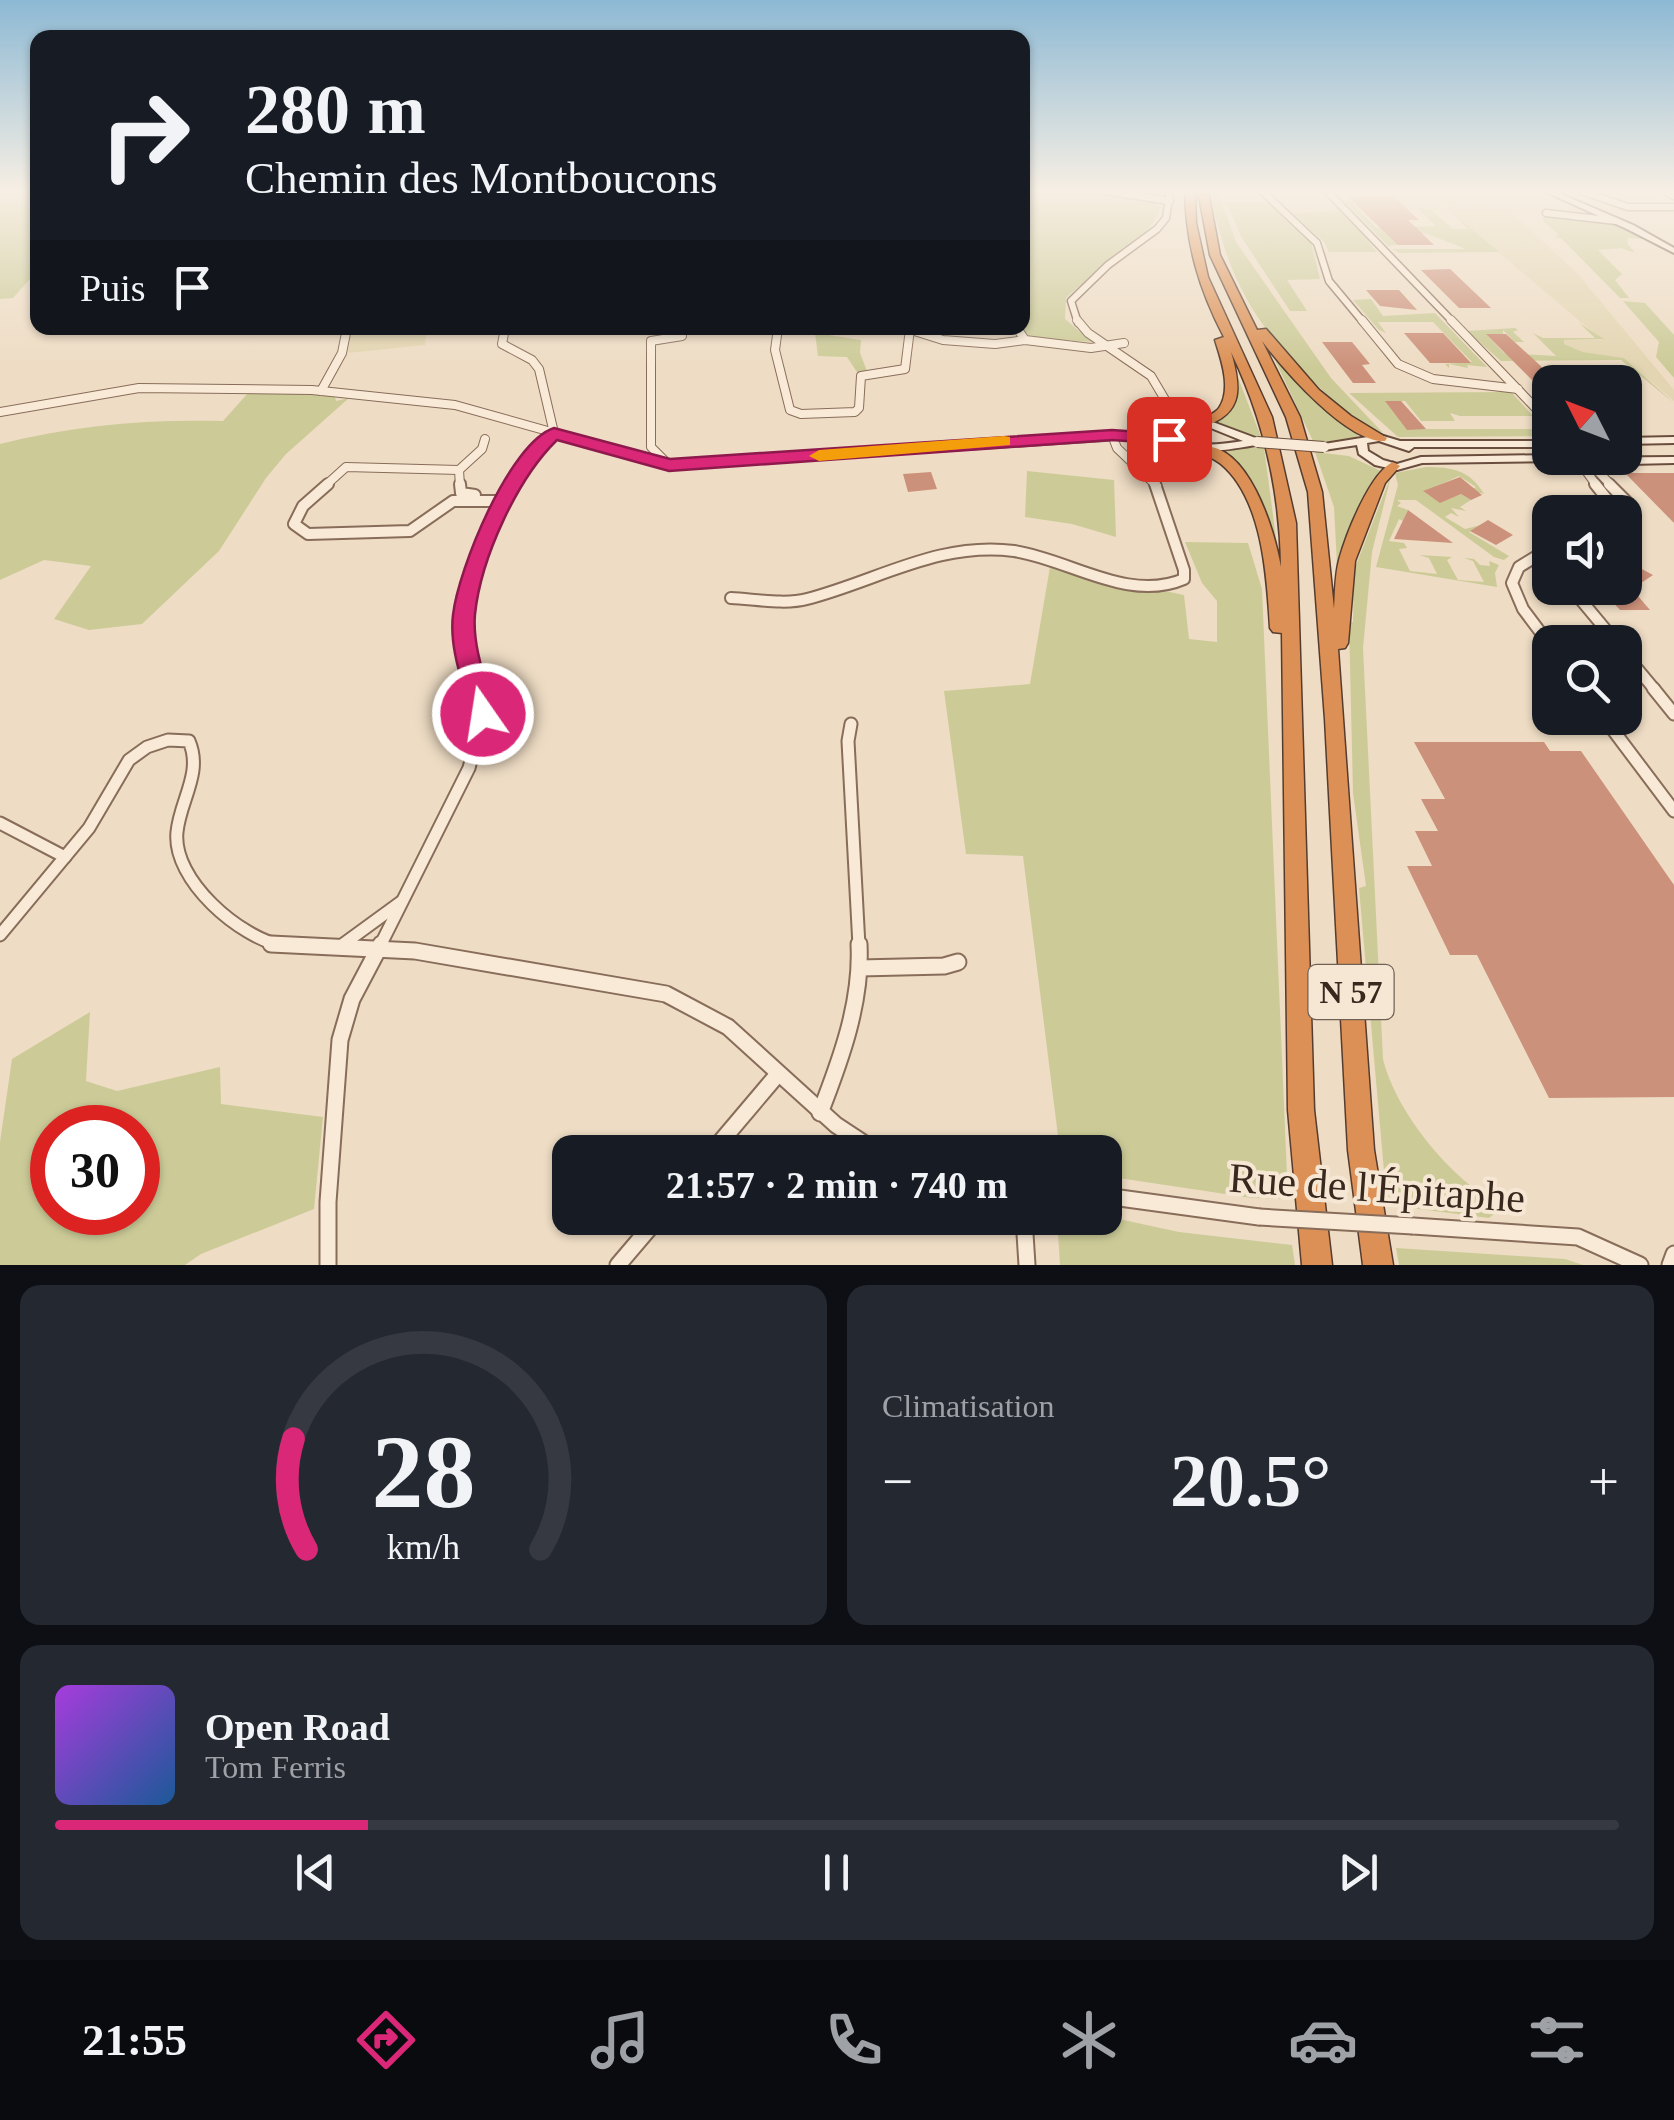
<!DOCTYPE html>
<html lang="fr">
<meta charset="utf-8">
<style>
:root{--surface:#171b24;--page:#242831;--text:#f1f3f6;--muted:#9ea1a6;--line:#363941;--accent:#db2777}
body{margin:0;font-family:Georgia,serif;background:var(--page);color:var(--text);height:100vh;display:flex;flex-direction:column;font-size:38px;white-space:nowrap}
*{box-sizing:border-box;margin:0}
p{font-size:32px;color:var(--muted)}
.icon{flex:none;width:55px;height:55px;fill:none;stroke:currentColor;stroke-width:2;stroke-linecap:round;stroke-linejoin:round}
.map{position:relative;height:1265px;overflow:hidden}
.drawer{display:flex;flex-direction:column;gap:20px;padding:20px;background:#0d0f14;flex:1}
.drawer>*{flex:none}
.banner{position:absolute;left:30px;top:30px;width:1000px;height:305px;border-radius:20px;box-shadow:0 2px 8px #0004;background:#171b24;color:var(--text);overflow:hidden}
.needle{width:65px;rotate:312deg}
.tools{position:absolute;left:1532px;top:365px;display:grid;gap:20px}
.tools a{display:grid;place-items:center;width:110px;height:110px;border-radius:20px;background:var(--surface);box-shadow:0 2px 8px #0004;font-size:50px}
.speed{position:absolute;left:30px;top:1105px;display:flex;gap:20px;font-size:50px;font-weight:700;text-align:center}
.speed>*{display:grid;place-content:center;width:130px;height:130px;border-radius:50%;background:var(--surface);box-shadow:0 2px 8px #0004;line-height:1}
.speed .limit{border:15px solid #d22;background:#fff;color:#111}
.pin{position:absolute;display:grid;place-items:center;width:85px;height:85px;color:#fff;margin:-42px;border-radius:20px;box-shadow:0 5px 15px #0006}
.me{position:absolute;width:110px;margin:-55px;rotate:347deg;stroke-linejoin:round;filter:drop-shadow(0 0 8px #0008)}
.turn{display:flex;align-items:center;gap:35px;height:210px;padding:0 50px;font-size:45px}
.turn .icon{width:130px;height:130px;stroke-width:2.5}
.turn b{display:block;font-size:70px;line-height:85px}
.then{display:flex;align-items:center;height:95px;padding:0 50px;background:#0003;gap:20px;font-size:38px}
.big{font-size:75px;font-weight:800;line-height:1.1}
.drawer .tile{flex:1;display:flex;flex-direction:column;justify-content:center;gap:15px;min-width:0;padding:0 35px;border-radius:20px;background:var(--page)}
.drawer .dial{align-items:center;gap:0}
.dial svg{height:260px;overflow:visible;fill:none;stroke:var(--line);stroke-width:7;stroke-linecap:round;text-anchor:middle}
.dial text{fill:var(--text);stroke:none}
.song{display:flex;align-items:center;gap:30px}
.cover{width:120px;height:120px;border-radius:15px;background:linear-gradient(135deg,hsl(280 70% 55%),hsl(210 70% 35%))}
.played{height:10px;border-radius:5px;background:linear-gradient(90deg,var(--accent) 20%,var(--line) 20%)}
.keys{display:flex;justify-content:space-around;direction:ltr}
.heat{display:flex;justify-content:space-between;align-items:center;font-size:55px;direction:ltr}
.drawer .tiles{flex:1;display:grid;gap:20px;grid-template-columns:1fr 1fr}
.tile:last-child{grid-column:span 2}
.trip{position:absolute;left:552px;top:1135px;width:570px;height:100px;border-radius:20px;background:var(--surface);box-shadow:0 2px 8px #0004;font-weight:800;line-height:100px;text-align:center}
.dock{display:flex;height:160px;justify-content:space-around;align-items:center;background:#090b0e;color:var(--muted)}
.dock .icon{width:70px;height:70px}
.dock .current{color:var(--accent)}
.dock b{font-size:45px;color:var(--text)}
.map>svg:first-child{display:block}
.farmland{fill:#e3d5b1}
.green{fill:#cccb98;fill-rule:evenodd}
.building{fill:#cc917a}
.lines{fill:none;stroke-linecap:round;stroke-linejoin:round}
.street-far4-casing{stroke:#886d5a;stroke-width:9}
.street-far3-casing{stroke:#886d5a;stroke-width:10}
.street-far2-casing{stroke:#886d5a;stroke-width:14}
.street-far1-casing{stroke:#886d5a;stroke-width:15}
.street-casing{stroke:#886d5a;stroke-width:19}
.secondary-casing{stroke:#6a4e3d;stroke-width:4}
.highway-casing{stroke:#563c2e;stroke-width:3}
.street-far4{stroke:#f9ead7;stroke-width:6}
.street-far3{stroke:#f9ead7;stroke-width:8}
.street-far2{stroke:#f9ead7;stroke-width:10}
.street-far1{stroke:#f9ead7;stroke-width:11}
.street{stroke:#f9ead7;stroke-width:15}
.secondary{fill:#f9ead7;fill-rule:evenodd}
.highway{fill:#dc9055;fill-rule:evenodd}
.street-bridge-casing{stroke:#886d5a;stroke-width:19;stroke-linecap:butt}
.secondary-bridge-casing{stroke:#6a4e3d;stroke-width:12;stroke-linecap:butt}
.street-bridge{stroke:#f9ead7;stroke-width:15}
.secondary-bridge{stroke:#f9ead7;stroke-width:10}
.route{fill:#db2777;stroke:#8e194d;stroke-width:2.5}
.slow{fill:#f59e0b}
.labels{text-anchor:middle;dominant-baseline:central;stroke-width:8;stroke-linejoin:round;paint-order:stroke}
.shield{fill:#f5e7d3;stroke:#716154;stroke-width:2.5}
.shield-label{font-size:32px;font-weight:bold;fill:#38281e}
.near-street-label{font-size:42px;fill:#38281e;stroke:#f5e7d3}
</style>
<div class="map">
<svg width="1674" height="1265" viewBox="0 0 1674 1265">
<rect width="100%" height="100%" fill="#eedcc4"/>
<!-- farmland -->
<g class="farmland">
<polygon points="1435,198 1507,209 1577,273 1674,390 1674,401 1624,358 1583,352 1564,344 1564,340 1602,340"/>
<polygon points="427,329 425,345 348,353 349,334"/>
</g>
<!-- green -->
<g class="green">
<polygon points="0,191 37,191 38,270 13,298 0,299"/>
<path d="M1023,191H1083L1154,201L1160,207C1155,238 1091,273 1066,298L1065,319L1092,342L1032,338L1020,328Z"/>
<path d="M1210,191H1218L1236,242L1331,378L1383,433C1358,426 1339,406 1321,389C1254,326 1228,280 1210,191Z"/>
<polygon points="1327,197 1329,197 1437,309 1361,233 1377,252 1329,252 1324,242 1292,213 1339,211"/>
<polygon points="1343,200 1349,200 1377,228 1436,226 1417,208 1434,209 1432,211 1453,229 1468,229 1447,208 1499,252 1399,253 1392,249 1466,249 1425,233 1388,234 1398,245 1388,246"/>
<polygon points="1226,202 1268,202 1311,242 1320,279 1287,280 1307,311 1290,311 1242,238"/>
<polygon points="1544,215 1604,220 1646,239 1628,238 1627,243 1635,253 1621,248 1598,250 1622,274 1615,280 1629,298 1620,298 1561,238 1555,237 1559,235 1543,221"/>
<polygon points="1371,299 1383,316 1435,313 1487,367 1467,365 1468,368 1449,364 1449,368 1445,364 1472,362 1433,322 1378,322 1386,333 1379,330 1353,300"/>
<polygon points="1623,301 1645,303 1674,335 1674,378 1656,357 1659,342"/>
<polygon points="1579,323 1604,339 1564,340 1564,344 1583,352 1624,358 1674,403 1621,360 1501,361 1467,331 1515,328 1518,330 1513,332 1524,342 1515,342 1503,330 1503,334 1487,335 1504,353 1556,356 1533,333 1543,338 1595,338"/>
<polygon points="783,328 861,340 860,353 867,371 857,372 847,357 818,356 815,333"/>
<polygon points="1273,356 1360,430 1357,437 1336,442 1313,441"/>
<path d="M1232,362L1261,437L1237,433L1217,421C1242,409 1235,386 1232,362Z"/>
<path d="M249,392L325,395L335,397L336,401L349,398L286,454L266,478L219,551L142,624L89,630L54,619L91,566L44,560L0,580V444C74,425 146,419 223,421Z"/>
<polygon points="1511,392 1533,416 1460,416 1450,413 1455,421 1421,421 1405,401 1386,402 1407,429 1539,429 1550,436 1398,437 1349,393"/>
<polygon points="1238,447 1264,448 1277,545 1223,452"/>
<polygon points="1315,452 1349,456 1381,471 1372,482 1340,565 1337,564 1334,507"/>
<path d="M1426,467C1452,467 1470,470 1484,494L1471,490L1476,487L1459,476L1424,492L1440,502L1461,494L1471,500L1460,507L1466,511L1451,508L1459,517L1451,513L1445,517L1465,529L1481,525L1469,532L1509,556L1504,560L1494,557L1416,500H1397L1401,503L1397,506L1408,510L1403,521L1399,519L1389,541L1404,543L1407,548L1399,549L1410,571L1437,574L1429,558L1419,555L1452,557L1447,560L1458,580L1484,582L1473,561L1464,558L1474,559L1480,565L1490,566L1489,561L1499,565L1495,573L1497,587L1376,567L1398,485L1395,473Z"/>
<polygon points="1027,471 1114,480 1116,537 1072,524 1025,517"/>
<path d="M1391,476L1372,552L1363,648L1383,1059C1396,1113 1453,1182 1503,1207L1489,1218L1387,1205L1359,888L1366,886L1353,793L1349,622H1353L1354,570Z"/>
<polygon points="1185,542 1248,543 1262,589 1288,1199 1252,1198 1105,1176 1105,1152 1060,1152 1023,856 966,854 944,691 1030,684 1050,567 1184,595 1189,639 1217,642 1217,601 1202,583"/>
<path d="M90,1012L86,1081L117,1091L220,1067L221,1104L323,1117L314,1209L201,1254L185,1265H0V1142L12,1059ZM52,1128H138V1212H52Z"/>
<polygon points="1105,1216 1179,1232 1292,1245 1295,1265 1060,1265 1057,1218"/>
<polygon points="1396,1248 1565,1259 1583,1265 1399,1265"/>
</g>
<!-- building -->
<g class="building">
<polygon points="1348,197 1394,197 1419,220 1408,220 1434,245 1398,245"/>
<polygon points="1450,269 1491,308 1459,308 1421,270"/>
<polygon points="1366,290 1399,290 1417,310 1380,306"/>
<polygon points="1404,333 1443,333 1471,363 1430,363"/>
<polygon points="1486,334 1506,334 1558,382 1550,382 1550,391 1543,391"/>
<polygon points="1322,342 1352,342 1370,364 1362,365 1376,383 1353,383"/>
<polygon points="1385,401 1401,401 1426,429 1407,430"/>
<polygon points="931,472 937,489 908,492 903,474"/>
<polygon points="1625,473 1674,473 1674,523"/>
<polygon points="1460,477 1482,495 1471,500 1461,494 1440,503 1423,491"/>
<polygon points="1408,510 1453,543 1394,539"/>
<polygon points="1488,520 1513,535 1496,545 1470,531"/>
<polygon points="1625,560 1653,575 1638,585 1638,596 1650,610 1620,610 1600,588 1625,588"/>
<polygon points="1414,742 1544,742 1550,751 1581,751 1674,885 1674,1097 1549,1098 1477,955 1450,955 1407,866 1432,866 1415,831 1438,831 1421,799 1445,799"/>
</g>
<g class="lines">
<!-- street-far4 casing -->
<g class="street-far4-casing">
<g id="street-far4">
<polyline points="1104,191 1170,201"/>
<polyline points="1262,191 1317,243 1329,281 1364,323"/>
<polyline points="1327,191 1454,323"/>
<polyline points="1581,191 1628,207 1674,207"/>
<polyline points="1665,191 1674,196"/>
<polyline points="1546,213 1616,221"/>
<polyline points="1078,323 1071,301 1108,265 1157,229 1166,218 1170,191"/>
</g>
</g>
<!-- street-far3 casing -->
<g class="street-far3-casing">
<g id="street-far3">
<polyline points="1077,320 1088,333 1151,376 1180,425"/>
<polyline points="1362,320 1398,364 1433,379 1518,389"/>
<polyline points="1451,320 1550,423"/>
<polyline points="505,328 502,344 532,360 539,369 554,433"/>
<polyline points="778,328 775,350 790,410 801,414 855,412 859,408 861,376 905,369 910,329"/>
<polyline points="905,328 943,340 995,344 1025,340 1091,348 1124,343"/>
<polyline points="1017,328 1025,340"/>
<polyline points="321,391 342,353 347,328"/>
<polyline points="0,412 139,388 312,390 455,405 669,465 1136,435 1177,429"/>
<polyline points="1112,435 1117,448 1157,486"/>
<polyline points="1152,437 1184,442"/>
<polyline points="1578,460 1597,486"/>
<polyline points="1589,462 1612,486"/>
<polyline points="668,464 651,447 651,341 682,336"/>
<polyline points="459,470 460,486"/>
<polyline points="325,486 346,467 459,470 482,449 485,439"/>
<polyline points="511,486 531,455 554,433"/>
</g>
</g>
<!-- street-far2 casing -->
<g class="street-far2-casing">
<g id="street-far2">
<polyline points="328,484 303,506 294,524 308,534 410,531 453,501 503,501"/>
<polyline points="460,484 461,493 475,495"/>
<polyline points="1595,484 1607,499 1606,512"/>
<polyline points="1609,484 1628,503 1631,515 1625,522"/>
<polyline points="1550,548 1519,567 1512,583 1523,609 1550,645"/>
<polyline points="1571,588 1616,642"/>
<path d="M731,598C754,599 785,605 807,599C877,581 939,541 1014,551C1069,559 1128,603 1184,579V570L1155,484"/>
<polyline points="1625,654 1655,690"/>
<path d="M477,690C452,599 474,566 512,484"/>
</g>
</g>
<!-- street-far1 casing -->
<g class="street-far1-casing">
<g id="street-far1">
<polyline points="1653,688 1674,714"/>
<polyline points="1604,718 1674,811"/>
<polyline points="851,724 848,741 859,946"/>
<polyline points="0,823 65,857"/>
<path d="M0,935L89,828L129,760L147,747L168,740L189,741C203,773 180,800 177,832C172,880 240,938 283,946"/>
<polyline points="342,945 401,902"/>
<polyline points="380,946 469,768 483,714 476,688"/>
</g>
</g>
<!-- street casing -->
<g class="street-casing">
<g id="street">
<polyline points="271,944 415,951 666,994 728,1027 836,1125 877,1152"/>
<polyline points="860,968 944,966 958,962"/>
<path d="M820,1113C841,1059 862,1002 859,944"/>
<polyline points="712,1152 778,1074"/>
<polyline points="1105,1196 1259,1217"/>
<polyline points="1024,1218 1027,1265"/>
<polyline points="1413,1226 1578,1237 1640,1265"/>
<polyline points="328,1265 328,1202 340,1040 352,999 381,944"/>
<polyline points="618,1265 658,1218"/>
<polyline points="1670,1265 1674,1254"/>
</g>
</g>
<!-- secondary casing -->
<g class="secondary-casing">
<g id="secondary">
<polygon points="1544,191 1554,191 1633,225 1674,248 1674,253 1627,229"/>
<path d="M1202,418L1261,440L1263,442L1257,445C1227,449 1196,459 1172,436L1173,427L1183,420ZM1201,424L1243,441C1221,444 1201,449 1182,435V430L1190,425Z"/>
<polygon points="1380,435 1400,441 1550,441 1550,447 1414,447 1409,451 1379,441 1367,443 1368,451 1383,460 1397,464 1421,457 1550,455 1550,458 1674,457 1674,463 1586,465 1565,459 1560,461 1422,463 1397,470 1375,465 1359,454 1357,445 1324,450 1318,447 1324,444"/>
<polygon points="1674,437 1674,443 1625,444 1625,438"/>
</g>
</g>
<!-- highway casing -->
<g class="highway-casing">
<g id="highway">
<path d="M1185,191H1195L1196,223L1208,277L1272,417L1296,523L1314,1110L1332,1265H1302L1288,1110L1282,633L1273,632L1270,628C1267,578 1263,499 1221,464C1216,460 1207,456 1201,452V446C1249,443 1274,530 1281,567C1280,491 1264,420 1231,352C1241,387 1244,413 1205,426L1198,422C1204,417 1215,414 1219,408C1232,389 1221,359 1215,340L1224,337C1199,289 1186,245 1185,191Z"/>
<path d="M1198,191H1208L1220,255L1257,330L1266,329L1319,390L1351,416L1387,438L1385,441C1347,443 1284,370 1262,341L1300,417L1322,492L1334,609C1335,593 1335,575 1339,560C1346,534 1370,473 1393,462L1400,466L1385,483L1355,561L1348,643L1345,648L1338,649L1374,1150L1393,1265H1363L1348,1150L1325,719L1308,492L1286,417L1210,255Z"/>
</g>
</g>
<!-- street-far4 -->
<use href="#street-far4" class="street-far4"/>
<!-- street-far3 -->
<use href="#street-far3" class="street-far3"/>
<!-- street-far2 -->
<use href="#street-far2" class="street-far2"/>
<!-- street-far1 -->
<use href="#street-far1" class="street-far1"/>
<!-- street -->
<use href="#street" class="street"/>
<!-- secondary -->
<use href="#secondary" class="secondary"/>
<!-- highway -->
<use href="#highway" class="highway"/>
<!-- street-bridge casing -->
<g class="street-bridge-casing">
<polyline id="street-bridge" points="1259,1217 1413,1226"/>
</g>
<!-- secondary-bridge casing -->
<g class="secondary-bridge-casing">
<polyline id="secondary-bridge" points="1257,442 1324,447"/>
</g>
<!-- street-bridge -->
<use href="#street-bridge" class="street-bridge"/>
<!-- secondary-bridge -->
<use href="#secondary-bridge" class="secondary-bridge"/>
</g>
<!-- sky -->
<linearGradient id="sky" x2="0" y2="1"><stop stop-color="#8db9d4"/><stop offset="0.52" stop-color="#f7efe4"/><stop offset="1" stop-color="#f7efe4" stop-opacity="0"/></linearGradient>
<rect width="1674" height="368" fill="url(#sky)"/>
<!-- route -->
<path class="route" d="M554,428L670,459L1112,430L1169,434L1178,439L1169,444L1112,440L669,471L557,440C517,479 481,558 475,614C472,648 487,683 496,714L492,721H475L471,714C463,683 449,648 453,615C458,570 509,443 554,428Z"/>
<!-- slow -->
<polygon class="slow" points="1004,436 1010,437 1010,445 819,461 809,456 819,450"/>
<g class="labels">
<!-- shield labels -->
<rect class="shield" x="1308.5" y="965" width="85" height="54" rx="8"/>
<g class="shield-label">
<text x="1351" y="992">N 57</text>
</g>
<!-- near-street labels -->
<g class="near-street-label">
<text transform="translate(1377 1188) rotate(4)">Rue de l'Épitaphe</text>
</g>
</g>
</svg>
<div class="tools">
<a><svg class="needle" viewBox="-14 -14 28 28"><path d="M0-13l5 13h-10z" fill="#e53935"/><path d="M0 13l5-13h-10z" fill="#9ea1a6"/></svg></a>
<a><svg class="icon" aria-label="sound" viewBox="0 0 24 24"><path d="M4 9h4l5-4v14l-5-4H4zM17 9q2 3 0 6"/></svg></a>
<a><svg class="icon" aria-label="search" viewBox="0 0 24 24"><circle cx="10" cy="10" r="6"/><path d="M15 15l6 6"/></svg></a>
</div>
<div class="speed"><div class="limit">30</div></div>
<div class="pin" style="left:1169px;top:439px;background:#d93025"><svg class="icon" aria-label="arrive" viewBox="0 0 24 24"><path d="M6 21V4h12l-3 4 3 4H6"/></svg></div>
<svg class="me" style="left:483px;top:714px" viewBox="-20 -20 40 40"><circle r="17" fill="#db2777" stroke="#fff" stroke-width="3"/><path d="M0-11L8 9 0 5-8 9z" fill="#fff"/></svg>
<div class="trip">21:57 · 2 min · 740 m</div>
<div class="banner">
<div class="turn"><svg class="icon" aria-label="right" viewBox="0 0 24 24"><path d="M7 20v-9h11M14 6l5 5-5 5"/></svg><div><b>280 m</b>Chemin des Montboucons</div></div>
<div class="then">Puis<svg class="icon" aria-label="arrive" viewBox="0 0 24 24"><path d="M6 21V4h12l-3 4 3 4H6"/></svg></div>
</div>
</div>
<section class="drawer">
<div class="tiles">
<div class="tile dial"><svg viewBox="0 0 100 80">
<path d="M14 69A42 42 0 1 1 86 69"/>
<path d="M14 69A42 42 0 0 1 10 35" stroke="#db2777"/>
<text x="50" y="56" font-size="32" font-weight="700">28</text>
<text x="50" y="72" font-size="11">km/h</text>
</svg></div>
<div class="tile"><p>Climatisation</p>
<div class="heat"><a>−</a><b class="big">20.5°</b><a>+</a></div>
</div>
<div class="tile">
<div class="song"><i class="cover"></i><div><b>Open Road</b><p>Tom Ferris</p></div></div>
<div class="played"></div>
<div class="keys"><svg class="icon" aria-label="previous" viewBox="0 0 24 24"><path d="M18 5L8 12l10 7zM5 5v14"/></svg><svg class="icon" aria-label="pause" viewBox="0 0 24 24"><path d="M8 5v14M16 5v14"/></svg><svg class="icon" aria-label="next" viewBox="0 0 24 24"><path d="M6 5l10 7-10 7zM19 5v14"/></svg></div>
</div>
</div>
</section>
<nav class="dock">
<b>21:55</b>
<svg class="icon current" aria-label="directions" viewBox="0 0 24 24"><path d="M12 3l9 9-9 9-9-9zM9 14v-3h6M13 9l2 2-2 2"/></svg>
<svg class="icon" aria-label="music" viewBox="0 0 24 24"><path d="M9 18V5l10-2v13"/><circle cx="6" cy="18" r="3"/><circle cx="16" cy="16" r="3"/></svg>
<svg class="icon" aria-label="phone" viewBox="0 0 24 24"><path d="M5 4h4l2 5-3 2q2 4 5 5l2-3 5 2v4C11 20 4 13 5 4z"/></svg>
<svg class="icon" aria-label="climate" viewBox="0 0 24 24"><path d="M12 3v18M4 7l16 10M4 17L20 7"/></svg>
<svg class="icon" aria-label="car" viewBox="0 0 24 24"><path d="M5 17H2v-5l4-1 3-4h7l3 4 3 1v5h-3M9 17h6M6 11h13"/><circle cx="7" cy="17" r="2"/><circle cx="17" cy="17" r="2"/></svg>
<svg class="icon" aria-label="filters" viewBox="0 0 24 24"><path d="M4 7h16M4 17h16"/><circle cx="9" cy="7" r="2"/><circle cx="15" cy="17" r="2"/></svg>
</nav>
